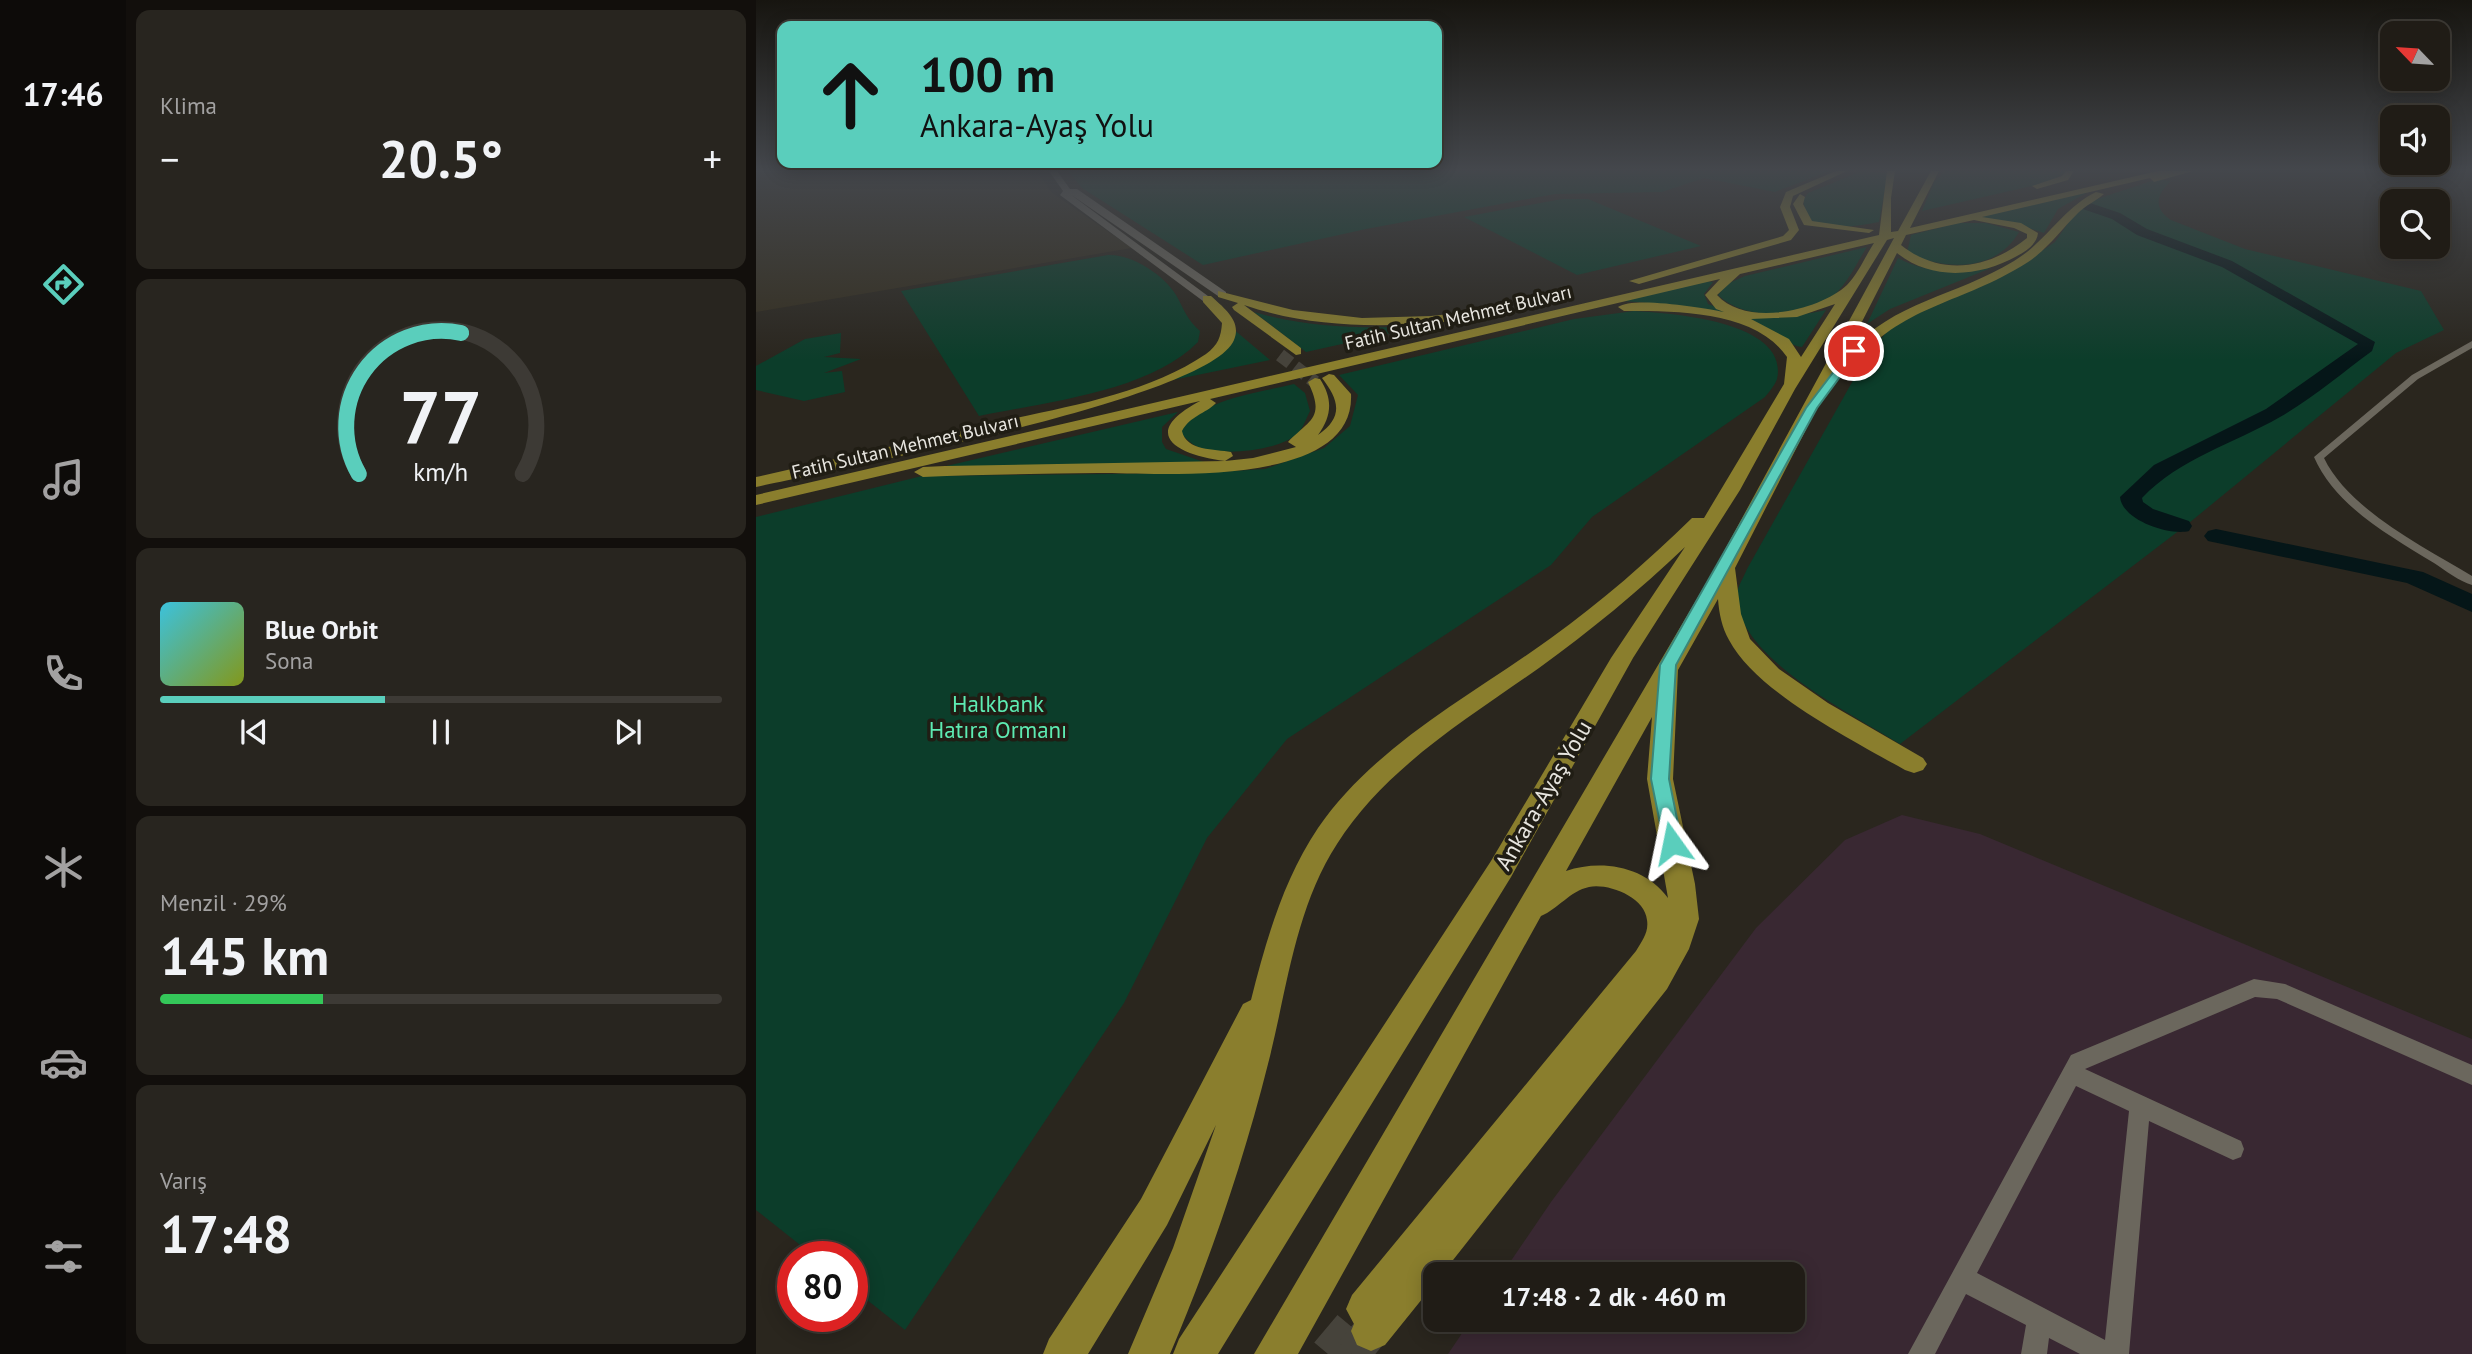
<!DOCTYPE html>
<html lang="tr">
<meta charset="utf-8">
<style>
:root{--surface:#201c16;--page:#28251f;--text:#f1f3f6;--muted:#a2a1a1;--line:#3d3a35;--accent:#5acebc}
body{margin:0;font-family:"PT Sans",sans-serif;background:var(--page);color:var(--text);height:100vh;display:flex;flex-direction:column;font-size:26px;white-space:nowrap}
*{box-sizing:border-box;margin:0}
p{font-size:23px;color:var(--muted)}
.icon{flex:none;width:38px;height:38px;fill:none;stroke:currentColor;stroke-width:2;stroke-linecap:round;stroke-linejoin:round}
.map{position:relative;flex:1;overflow:hidden}
.drawer{display:flex;flex-direction:column;gap:10px;padding:10px;background:#120f0c;width:630px}
.drawer>*{flex:none}
.banner{position:absolute;left:21px;top:21px;width:665px;height:147px;border-radius:14px;box-shadow:0 4px 18px #0003,0 0 0 2px var(--line);background:#5acebc;color:#111;overflow:hidden}
.needle{width:46px;rotate:295deg}
.buttons{position:absolute;left:1624px;top:21px;display:grid;gap:14px}
.buttons a{display:grid;place-items:center;width:70px;height:70px;border-radius:14px;background:var(--surface);box-shadow:0 4px 18px #0003,0 0 0 2px var(--line);font-size:35px}
.speed{position:absolute;left:21px;top:1241px;display:flex;gap:14px;font-size:35px;font-weight:700;text-align:center}
.speed>*{display:grid;place-content:center;width:91px;height:91px;border-radius:50%;background:var(--surface);box-shadow:0 4px 18px #0003,0 0 0 2px var(--line);line-height:1}
.speed .limit{border:10px solid #d22;background:#fff;color:#111}
.pin{position:absolute;display:grid;place-items:center;width:60px;height:60px;color:#fff;margin:-30px;border:4px solid #fff;border-radius:50%;box-shadow:0 2px 7px #0007}
.me{position:absolute;width:77px;margin:-38px;rotate:348deg;stroke-linejoin:round;filter:drop-shadow(0 0 5px #0008)}
.turn{display:flex;align-items:center;gap:24px;height:147px;padding:0 28px;font-size:32px}
.turn .icon{width:91px;height:91px;stroke-width:2.5}
.turn b{display:block;font-size:49px;line-height:60px}
.big{font-size:52px;font-weight:700;line-height:1.1}
.drawer .tile{flex:1;display:flex;flex-direction:column;justify-content:center;gap:10px;min-width:0;padding:0 24px;border-radius:14px;background:var(--page)}
.drawer .dial{align-items:center;gap:0}
.dial svg{height:182px;overflow:visible;fill:none;stroke:var(--line);stroke-width:7;stroke-linecap:round;text-anchor:middle}
.dial text{fill:var(--text);stroke:none}
.song{display:flex;align-items:center;gap:21px}
.cover{width:84px;height:84px;border-radius:10px;background:linear-gradient(135deg,hsl(190 70% 55%),hsl(70 70% 35%))}
.played{height:7px;border-radius:4px;background:linear-gradient(90deg,var(--accent) 40%,var(--line) 40%)}
.keys{display:flex;justify-content:space-around;direction:ltr}
.heat{display:flex;justify-content:space-between;align-items:center;font-size:38px;direction:ltr}
.charge{height:10px;border-radius:5px;background:linear-gradient(90deg,#34c759 29%,var(--line) 0)}
.trip{position:absolute;left:667px;top:1262px;width:382px;height:70px;border-radius:14px;background:var(--surface);box-shadow:0 4px 18px #0003,0 0 0 2px var(--line);font-weight:700;line-height:70px;text-align:center}
main{display:flex;flex:1;min-height:0}
.tabs{display:flex;flex-direction:column;width:126px;justify-content:space-around;align-items:center;background:#0d0b09;color:var(--muted)}
.tabs .icon{width:49px;height:49px}
.tabs .selected{color:var(--accent)}
.tabs b{font-size:32px;color:var(--text)}
.map>svg:first-child{display:block}
.built{fill:#342e1f}
.industrial{fill:#392832}
.green{fill:#0c3d2a}
.lines{fill:none;stroke-linecap:round;stroke-linejoin:round}
.river{fill:#051618;fill-rule:evenodd}
.trunk-tunnel-far1{stroke:#46433b;stroke-width:13;stroke-dasharray:13 6;stroke-linecap:butt}
.trunk-tunnel{stroke:#46433b;stroke-width:36;stroke-dasharray:36 18;stroke-linecap:butt}
.minor{fill:#6b675d;fill-rule:evenodd}
.secondary{fill:#6b675d;fill-rule:evenodd}
.trunk{fill:#8a7e2d;fill-rule:evenodd}
.route{fill:#5acebc;stroke:#3a867a;stroke-width:2}
.labels{text-anchor:middle;dominant-baseline:central;stroke-width:7;stroke-linejoin:round;paint-order:stroke}
.far-street-label{font-size:19px;fill:#e7e5df;stroke:#201d14}
.park-label{font-size:23px;fill:#5debb2;stroke:#201d14}
.street-label{font-size:23px;fill:#e7e5df;stroke:#201d14}
</style>
<main>
<nav class="tabs">
<b>17:46</b>
<svg class="icon selected" aria-label="directions" viewBox="0 0 24 24"><path d="M12 3l9 9-9 9-9-9zM9 14v-3h6M13 9l2 2-2 2"/></svg>
<svg class="icon" aria-label="music" viewBox="0 0 24 24"><path d="M9 18V5l10-2v13"/><circle cx="6" cy="18" r="3"/><circle cx="16" cy="16" r="3"/></svg>
<svg class="icon" aria-label="phone" viewBox="0 0 24 24"><path d="M5 4h4l2 5-3 2q2 4 5 5l2-3 5 2v4C11 20 4 13 5 4z"/></svg>
<svg class="icon" aria-label="climate" viewBox="0 0 24 24"><path d="M12 3v18M4 7l16 10M4 17L20 7"/></svg>
<svg class="icon" aria-label="car" viewBox="0 0 24 24"><path d="M5 17H2v-5l4-1 3-4h7l3 4 3 1v5h-3M9 17h6M6 11h13"/><circle cx="7" cy="17" r="2"/><circle cx="17" cy="17" r="2"/></svg>
<svg class="icon" aria-label="filters" viewBox="0 0 24 24"><path d="M4 7h16M4 17h16"/><circle cx="9" cy="7" r="2"/><circle cx="15" cy="17" r="2"/></svg>
</nav>
<section class="drawer">
<div class="tile"><p>Klima</p>
<div class="heat"><a>−</a><b class="big">20.5°</b><a>+</a></div>
</div>
<div class="tile dial"><svg viewBox="0 0 100 80">
<path d="M14 69A42 42 0 1 1 86 69"/>
<path d="M14 69A42 42 0 0 1 59 7" stroke="#5acebc"/>
<text x="50" y="56" font-size="32" font-weight="700">77</text>
<text x="50" y="72" font-size="11">km/h</text>
</svg></div>
<div class="tile">
<div class="song"><i class="cover"></i><div><b>Blue Orbit</b><p>Sona</p></div></div>
<div class="played"></div>
<div class="keys"><svg class="icon" aria-label="previous" viewBox="0 0 24 24"><path d="M18 5L8 12l10 7zM5 5v14"/></svg><svg class="icon" aria-label="pause" viewBox="0 0 24 24"><path d="M8 5v14M16 5v14"/></svg><svg class="icon" aria-label="next" viewBox="0 0 24 24"><path d="M6 5l10 7-10 7zM19 5v14"/></svg></div>
</div>
<div class="tile"><p>Menzil · 29%</p><b class="big">145 km</b><div class="charge"></div></div>
<div class="tile"><p>Varış</p><b class="big">17:48</b></div>
</section>
<div class="map">
<svg width="1716" height="1354" viewBox="0 0 1716 1354">
<rect width="100%" height="100%" fill="#2a261e"/>
<!-- built -->
<polygon class="built" points="0,171 284,171 283,174 295,192 376,248 0,312"/>
<!-- industrial -->
<polygon class="industrial" points="1146,815 1224,834 1716,1039 1716,1354 692,1354 715,1320 1036,1320 1036,1274 746,1274 795,1202 1000,928 1089,840"/>
<!-- green -->
<g class="green">
<polygon points="312,171 1074,171 1019,192 948,178 906,192 799,194 610,229 447,265 326,188"/>
<path d="M1106,171L1132,173L1123,222C1100,226 1072,232 1051,218L1047,200L1052,193Z"/>
<polygon points="1189,171 1308,171 1309,173 1293,182 1166,211 1178,182"/>
<path d="M1402,179L1415,181C1400,195 1397,208 1415,220L1489,249L1665,291L1688,330L1640,353L1433,523L1144,744C1098,715 979,657 981,595C981,587 988,577 991,569L1104,368L1119,345L1140,322L1271,261L1299,242L1317,216L1338,200Z"/>
<polygon points="1332,192 1302,209 1288,233 1255,222 1220,218"/>
<polygon points="806,199 832,199 945,246 821,275 708,217"/>
<path d="M1202,223H1230L1263,232C1239,273 1188,270 1151,253L1155,235Z"/>
<path d="M1111,247C1100,264 1089,289 1072,300C1044,319 987,320 962,295L971,284L989,276Z"/>
<path d="M352,255C376,254 408,275 420,295C428,309 431,320 444,331L442,342C393,392 289,402 223,416L145,291Z"/>
<path d="M1142,258C1170,274 1203,272 1235,268L1134,309L1111,324Z"/>
<path d="M947,281L957,282L948,294L952,304C992,320 1028,319 1070,310L1046,347C1033,346 1026,335 1013,331C962,316 914,302 860,301Z"/>
<path d="M878,311C914,313 1034,321 1021,379C1019,385 1013,392 1009,397L836,517L795,565L531,739L451,838L368,1003L149,1330L96,1288V1256H58L0,1210V517L166,476L446,473L509,469L568,448L594,426L602,395L583,375L818,319Z"/>
<path d="M498,312C554,328 609,329 667,326L550,352Z"/>
<polygon points="476,328 514,360 417,380 444,367"/>
<polygon points="85,333 84,353 68,357 105,359 68,373 86,371 89,392 48,401 0,390 0,366 49,339"/>
<path d="M538,384L549,393L554,411C551,417 548,425 544,431C527,451 469,456 445,448C437,446 430,438 423,432C449,397 498,394 538,384Z"/>
<polygon points="422,412 406,427 406,442 410,449 451,463 186,467"/>
</g>
<g class="lines">
<!-- river -->
<g class="river">
<path d="M1328,201L1364,213L1391,229L1476,261L1619,342L1616,351C1586,373 1557,398 1524,417C1477,444 1424,458 1386,498L1387,502L1397,509L1433,521L1436,526L1433,531C1413,536 1366,520 1364,497L1398,465L1510,409L1602,344L1466,267L1381,235L1356,219L1324,208L1322,205Z"/>
<polygon points="1460,529 1667,572 1716,594 1716,612 1651,583 1452,541 1448,536 1452,531"/>
</g>
<!-- trunk-tunnel-far1 -->
<polyline class="trunk-tunnel-far1" points="524,355 559,382"/>
<!-- trunk-tunnel -->
<g class="trunk-tunnel">
<polyline points="572,1354 610,1309"/>
<polyline points="596,1354 615,1331"/>
</g>
<!-- minor -->
<g class="minor">
<path d="M1716,341V348L1662,379L1568,458C1593,510 1668,547 1716,576V585C1703,581 1690,571 1678,563C1634,536 1579,506 1558,457L1656,375Z"/>
<path d="M1498,979L1529,984L1716,1065V1085L1521,999L1499,997L1329,1069L1485,1141L1488,1149L1485,1157L1477,1160L1393,1121L1373,1354H1324L1293,1338L1291,1354H1265L1270,1325L1210,1294L1179,1354H1152L1315,1055ZM1320,1086L1373,1111L1349,1340L1221,1273Z"/>
</g>
<!-- secondary -->
<polygon class="secondary" points="293,171 301,171 314,189 321,189 470,292 470,296 462,296 314,194 456,299 447,301 304,195 307,191"/>
<!-- trunk -->
<g class="trunk">
<polygon points="1080,171 1091,171 1037,196 1034,207 1043,230 1035,240 883,284 873,281 1027,236 1033,230 1024,207 1030,192"/>
<path d="M1131,171H1139L1135,198V232L1142,231L1175,171H1183L1154,228L1402,171H1437L1398,182L1394,178L1226,217L1265,223L1282,233C1281,244 1270,251 1261,256C1224,277 1175,281 1141,253L1089,355C1141,299 1197,298 1258,261C1291,241 1307,208 1340,192L1348,194C1340,201 1330,205 1322,213C1302,233 1289,253 1264,267C1198,306 1150,304 1094,366L1083,365L979,568L985,614L994,639L1023,669L1072,703L1167,758L1171,764L1167,770L1158,773L1149,770C1098,741 1001,693 973,640C966,628 963,613 962,599L922,670L917,779L939,884L943,919L933,949L911,989L686,1274H679V1283L629,1345L615,1351L601,1345L595,1331L598,1324L590,1309L596,1295L880,951C886,941 893,932 891,920C889,897 852,883 833,887C814,891 802,909 785,916L542,1354H498L959,568L1138,238L1131,240L1039,389L984,490L877,658L755,877L462,1354H417L423,1339L735,861L855,658L929,547C883,591 834,631 783,668C711,719 629,768 581,844C539,909 531,990 512,1064C487,1163 454,1260 414,1354H372L417,1248L460,1125L411,1225L332,1354H287L293,1339L385,1199L487,1004L495,1000C510,941 527,880 562,828C619,745 715,696 795,638C845,602 892,561 936,518H948L1028,384L1031,357C999,310 919,311 868,311L862,307C877,296 948,308 968,312L960,309L949,295L964,279L454,399L460,403C449,414 434,416 426,431C430,451 459,449 475,452L477,456L469,461L497,458L540,447L532,442C553,420 570,419 552,382L559,378L564,379C577,399 576,416 562,435C589,416 582,399 566,378L573,374L578,375L595,394C600,489 403,473 342,473C284,474 225,474 167,477L158,472L167,467L189,466L469,461C421,455 382,434 444,401L0,505V495L1123,235ZM1218,220L1258,228L1271,234V238C1233,269 1185,277 1145,245L1150,235ZM1118,243C1110,255 1102,274 1091,285C1064,310 991,328 961,295L984,274ZM1079,304L1045,357L1033,339L995,319L1041,317ZM896,717L891,779L912,898C889,866 845,859 810,871Z"/>
<polygon points="1310,171 1318,171 1312,180 1281,189 1276,186 1306,176"/>
<polygon points="1044,194 1049,197 1047,204 1056,221 1118,230 1113,233 1048,225 1037,204"/>
<path d="M462,291L537,310L606,318L675,316L748,308L754,312L748,316C661,326 572,334 488,305L545,348V354L540,355L478,310L476,307L482,303L462,297Z"/>
<path d="M447,296H455C468,308 486,321 478,340C454,399 74,470 0,487V477C79,459 159,441 238,423C307,407 390,395 450,354C462,345 465,337 466,323L447,302Z"/>
</g>
</g>
<!-- sky -->
<linearGradient id="sky" x2="0" y2="1"><stop stop-color="#171510"/><stop offset="0.47" stop-color="#44474c"/><stop offset="1" stop-color="#44474c" stop-opacity="0"/></linearGradient>
<rect width="1716" height="360" fill="url(#sky)"/>
<!-- route -->
<polygon class="route" points="1095,349 1103,351 1061,408 920,665 913,779 926,843 916,850 909,848 895,779 904,665 1050,408"/>
<g class="labels">
<!-- far-street labels -->
<g class="far-street-label">
<text transform="translate(702 317) rotate(-13)">Fatih Sultan Mehmet Bulvarı</text>
<text transform="translate(149 446) rotate(-13)">Fatih Sultan Mehmet Bulvarı</text>
</g>
<!-- park labels -->
<g class="park-label">
<text x="242" y="703">Halkbank<tspan x="242" dy="26">Hatıra Ormanı</tspan></text>
</g>
<!-- street labels -->
<g class="street-label">
<text transform="translate(787 795) rotate(-60)">Ankara-Ayaş Yolu</text>
</g>
</g>
</svg>
<div class="buttons">
<a><svg class="needle" viewBox="-14 -14 28 28"><path d="M0-13l5 13h-10z" fill="#e53935"/><path d="M0 13l5-13h-10z" fill="#a2a1a1"/></svg></a>
<a><svg class="icon" aria-label="sound" viewBox="0 0 24 24"><path d="M4 9h4l5-4v14l-5-4H4zM17 9q2 3 0 6"/></svg></a>
<a><svg class="icon" aria-label="search" viewBox="0 0 24 24"><circle cx="10" cy="10" r="6"/><path d="M15 15l6 6"/></svg></a>
</div>
<div class="speed"><div class="limit">80</div></div>
<div class="pin" style="left:1098px;top:351px;background:#d93025"><svg class="icon" aria-label="arrive" viewBox="0 0 24 24"><path d="M6 21V4h12l-3 4 3 4H6"/></svg></div>
<svg class="me" style="left:916px;top:843px" viewBox="-20 -20 40 40"><path d="M0-17L14 15 0 8-14 15z" fill="#5acebc" stroke="#fff" stroke-width="4"/></svg>
<div class="trip">17:48 · 2 dk · 460 m</div>
<div class="banner">
<div class="turn"><svg class="icon" aria-label="ahead" viewBox="0 0 24 24"><path d="M12 20V5M6 11l6-6 6 6"/></svg><div><b>100 m</b>Ankara-Ayaş Yolu</div></div>
</div>
</div>
</main>
